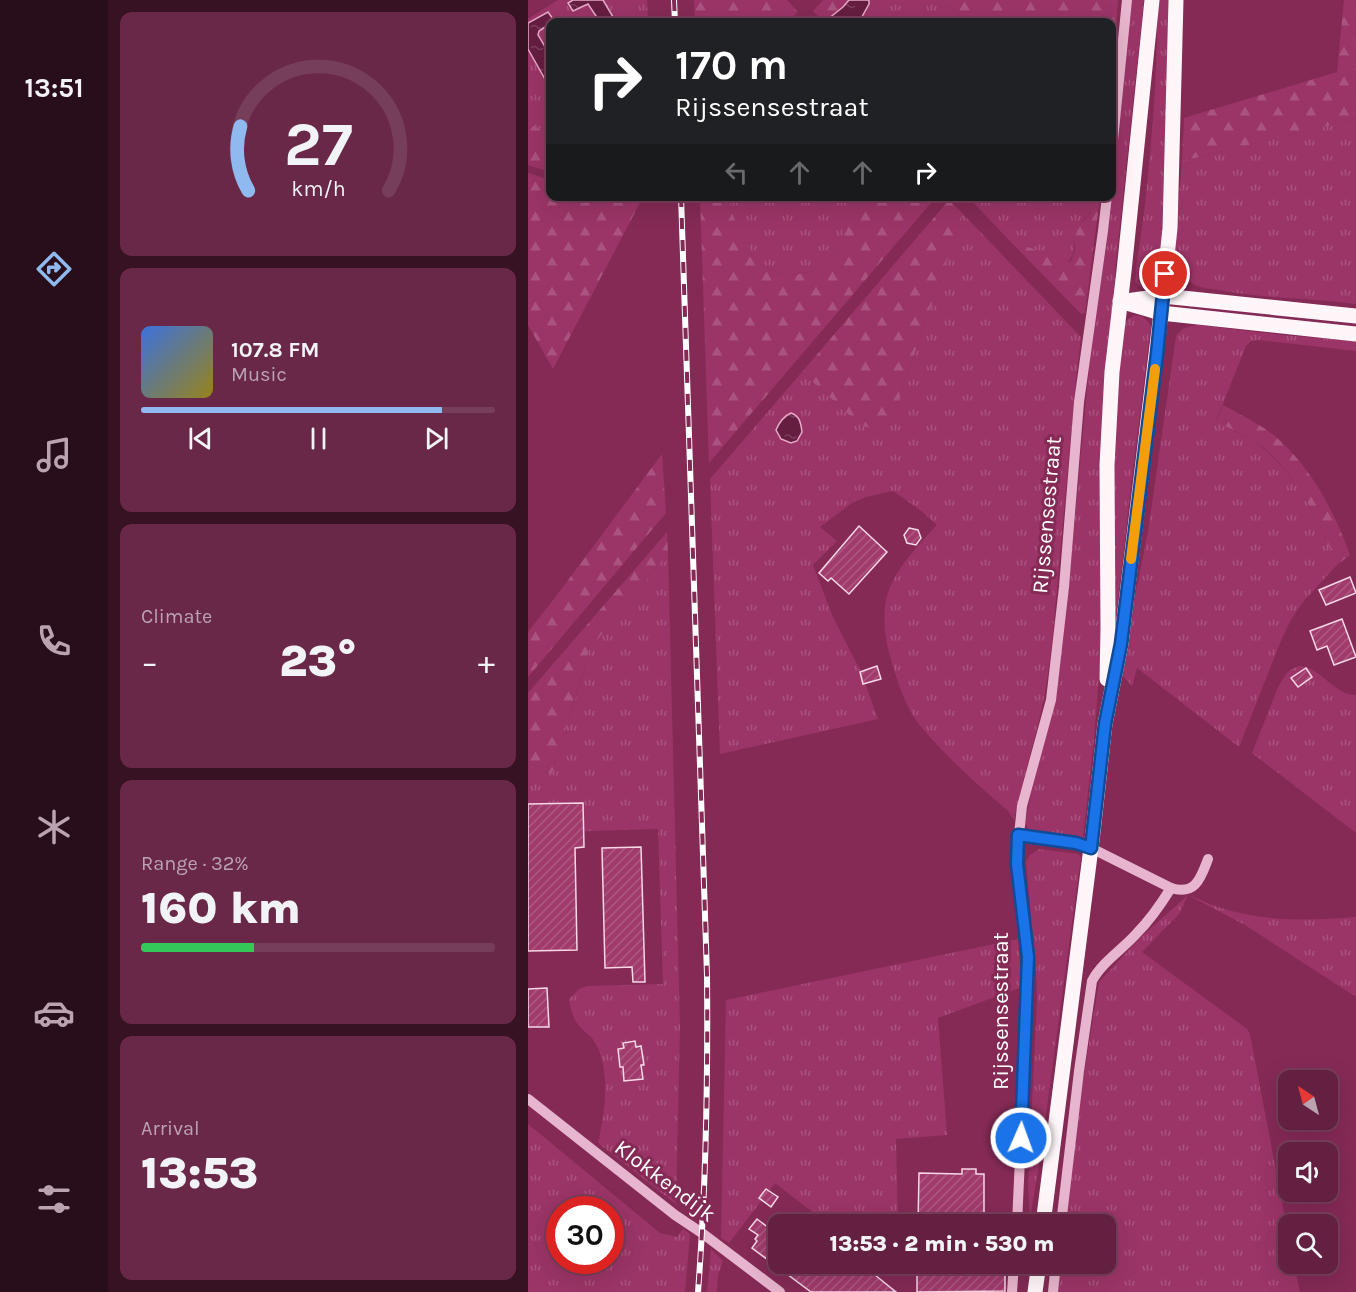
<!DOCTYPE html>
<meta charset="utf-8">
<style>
:root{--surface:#632040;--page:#692847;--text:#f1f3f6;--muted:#bba3b1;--line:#773e59;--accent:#90b9f0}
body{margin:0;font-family:Karla,sans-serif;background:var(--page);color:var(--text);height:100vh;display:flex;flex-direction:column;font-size:22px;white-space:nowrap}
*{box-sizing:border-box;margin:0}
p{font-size:20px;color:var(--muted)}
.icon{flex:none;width:33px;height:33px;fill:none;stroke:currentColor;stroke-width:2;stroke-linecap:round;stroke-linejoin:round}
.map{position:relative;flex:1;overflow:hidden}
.side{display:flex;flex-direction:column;gap:12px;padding:12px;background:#361223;width:420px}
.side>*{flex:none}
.top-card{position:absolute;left:18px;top:18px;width:570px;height:183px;border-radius:12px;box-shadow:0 6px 24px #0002,0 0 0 2px var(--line);background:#202124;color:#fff;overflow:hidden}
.needle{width:39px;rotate:324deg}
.tools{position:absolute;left:750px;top:1070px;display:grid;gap:12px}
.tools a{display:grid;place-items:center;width:60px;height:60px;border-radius:12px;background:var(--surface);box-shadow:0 6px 24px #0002,0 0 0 2px var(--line);font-size:30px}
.speed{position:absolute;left:18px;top:1196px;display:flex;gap:12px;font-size:30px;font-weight:700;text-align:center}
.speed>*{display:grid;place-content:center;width:78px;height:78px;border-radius:50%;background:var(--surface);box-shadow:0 6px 24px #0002,0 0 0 2px var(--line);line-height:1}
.speed .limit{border:9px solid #d22;background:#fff;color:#111}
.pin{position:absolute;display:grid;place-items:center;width:51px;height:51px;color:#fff;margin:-26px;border:3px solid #fff;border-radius:50%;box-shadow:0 2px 6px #0007}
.me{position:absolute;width:66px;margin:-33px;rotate:2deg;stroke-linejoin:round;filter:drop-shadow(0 0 4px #0008)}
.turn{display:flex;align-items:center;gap:21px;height:126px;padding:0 30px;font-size:27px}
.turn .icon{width:78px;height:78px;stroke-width:2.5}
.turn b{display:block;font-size:42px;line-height:51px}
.lanes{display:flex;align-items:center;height:57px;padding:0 30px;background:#0003;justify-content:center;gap:30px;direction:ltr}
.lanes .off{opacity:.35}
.big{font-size:45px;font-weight:800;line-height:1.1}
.side .tile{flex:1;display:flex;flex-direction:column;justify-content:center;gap:9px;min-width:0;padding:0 21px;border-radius:12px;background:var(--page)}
.side .dial{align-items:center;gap:0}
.dial svg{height:156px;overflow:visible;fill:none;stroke:var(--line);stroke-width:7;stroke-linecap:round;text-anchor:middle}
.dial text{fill:var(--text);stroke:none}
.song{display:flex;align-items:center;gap:18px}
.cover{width:72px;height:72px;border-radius:9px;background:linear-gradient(135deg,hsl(220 70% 55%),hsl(50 70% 35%))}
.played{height:6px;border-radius:3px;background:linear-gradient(90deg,var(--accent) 85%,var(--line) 85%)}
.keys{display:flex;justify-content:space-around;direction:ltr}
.heat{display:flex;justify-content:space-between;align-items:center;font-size:33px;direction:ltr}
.charge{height:9px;border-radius:4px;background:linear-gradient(90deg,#34c759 32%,var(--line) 0)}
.trip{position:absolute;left:240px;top:1214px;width:348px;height:60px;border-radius:12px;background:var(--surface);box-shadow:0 6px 24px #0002,0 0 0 2px var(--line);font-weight:800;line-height:60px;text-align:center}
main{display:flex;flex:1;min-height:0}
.tab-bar{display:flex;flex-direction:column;width:108px;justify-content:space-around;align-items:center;background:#280d1a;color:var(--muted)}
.tab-bar .icon{width:42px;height:42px}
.tab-bar .current{color:var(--accent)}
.tab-bar b{font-size:27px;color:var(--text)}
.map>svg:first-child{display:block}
.grass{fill:url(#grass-tufts);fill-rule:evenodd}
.forest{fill:url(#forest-firs)}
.water{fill:url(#water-ripples);stroke:#e7aac9;stroke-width:1.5}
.building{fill:url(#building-hatch);stroke:#f6d8e7;stroke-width:1.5}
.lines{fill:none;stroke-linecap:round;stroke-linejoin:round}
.minor{stroke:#e7b5cd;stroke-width:10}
.major{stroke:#fef6f9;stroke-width:15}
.rail-casing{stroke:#fff;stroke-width:6}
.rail{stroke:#842a55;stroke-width:4;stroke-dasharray:11;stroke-linecap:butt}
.route-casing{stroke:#114b97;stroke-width:15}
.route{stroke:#1a73e8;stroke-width:10}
.slow{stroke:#f59e0b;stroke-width:10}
.labels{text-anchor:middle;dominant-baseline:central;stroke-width:6;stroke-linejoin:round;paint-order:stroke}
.street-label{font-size:22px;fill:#fff;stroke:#842a55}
</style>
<main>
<nav class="tab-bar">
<b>13:51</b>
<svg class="icon current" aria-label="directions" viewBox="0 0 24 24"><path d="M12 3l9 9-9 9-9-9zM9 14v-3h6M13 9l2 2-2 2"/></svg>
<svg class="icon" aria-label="music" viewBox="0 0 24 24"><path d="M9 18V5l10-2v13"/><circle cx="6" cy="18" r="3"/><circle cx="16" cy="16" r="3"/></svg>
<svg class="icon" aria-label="phone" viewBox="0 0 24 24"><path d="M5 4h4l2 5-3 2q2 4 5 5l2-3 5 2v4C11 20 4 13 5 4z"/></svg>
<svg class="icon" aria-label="climate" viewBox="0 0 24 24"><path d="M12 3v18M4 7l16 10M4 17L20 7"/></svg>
<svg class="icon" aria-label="car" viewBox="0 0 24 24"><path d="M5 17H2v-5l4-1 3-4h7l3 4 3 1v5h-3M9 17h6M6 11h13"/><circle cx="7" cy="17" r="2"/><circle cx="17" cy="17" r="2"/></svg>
<svg class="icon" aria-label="filters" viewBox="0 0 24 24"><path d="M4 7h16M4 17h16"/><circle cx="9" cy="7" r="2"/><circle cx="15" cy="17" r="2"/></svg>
</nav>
<section class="side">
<div class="tile dial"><svg viewBox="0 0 100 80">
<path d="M14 69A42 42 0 1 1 86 69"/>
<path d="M14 69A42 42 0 0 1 10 36" stroke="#90b9f0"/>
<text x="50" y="56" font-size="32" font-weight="700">27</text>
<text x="50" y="72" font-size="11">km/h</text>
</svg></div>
<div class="tile">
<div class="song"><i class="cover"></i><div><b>107.8 FM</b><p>Music</p></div></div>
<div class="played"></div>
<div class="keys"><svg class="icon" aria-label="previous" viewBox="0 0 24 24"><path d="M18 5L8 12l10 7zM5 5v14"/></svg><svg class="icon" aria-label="pause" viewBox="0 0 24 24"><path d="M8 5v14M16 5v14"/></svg><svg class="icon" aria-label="next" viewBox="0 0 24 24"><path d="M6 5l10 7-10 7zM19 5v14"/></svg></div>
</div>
<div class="tile"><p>Climate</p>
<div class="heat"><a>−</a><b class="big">23°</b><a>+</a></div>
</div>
<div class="tile"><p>Range · 32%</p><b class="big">160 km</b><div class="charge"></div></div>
<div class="tile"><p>Arrival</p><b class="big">13:53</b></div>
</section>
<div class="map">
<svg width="828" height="1292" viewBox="0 0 828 1292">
<defs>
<pattern id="grass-tufts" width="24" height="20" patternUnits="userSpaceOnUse" patternTransform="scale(1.5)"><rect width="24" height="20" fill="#9b3567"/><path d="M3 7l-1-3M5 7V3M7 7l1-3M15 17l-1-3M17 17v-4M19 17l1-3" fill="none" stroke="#aa537e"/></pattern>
<pattern id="forest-firs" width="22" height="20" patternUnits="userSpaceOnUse" patternTransform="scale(1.5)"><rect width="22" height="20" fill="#9b3567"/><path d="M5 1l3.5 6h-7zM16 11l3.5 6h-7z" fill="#aa537e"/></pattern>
<pattern id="water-ripples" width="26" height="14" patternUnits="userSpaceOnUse" patternTransform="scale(1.5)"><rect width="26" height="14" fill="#651e40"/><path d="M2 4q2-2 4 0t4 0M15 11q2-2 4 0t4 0" fill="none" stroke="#7c405d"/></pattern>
<pattern id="building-hatch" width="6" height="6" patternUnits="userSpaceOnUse" patternTransform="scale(1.5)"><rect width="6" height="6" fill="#a03b6c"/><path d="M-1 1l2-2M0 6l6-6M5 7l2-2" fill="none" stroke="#ae5882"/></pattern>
</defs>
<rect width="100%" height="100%" fill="#842a55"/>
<!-- grass -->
<g class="grass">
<polygon points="30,0 45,0 40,3 60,4 72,22 26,22 20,12 0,23 0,19"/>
<polygon points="75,0 119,0 120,22 88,22"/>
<polygon points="343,0 414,0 438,20 444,22 331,22"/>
<polygon points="603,0 616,0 588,261 577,399 573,651 566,739 555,837 514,833 508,836 503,832 497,824 539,604 563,346 580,235"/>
<path d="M629,0H640L641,120L636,188L634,225L629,286C620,291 613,290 607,281C609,258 613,236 616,213C624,142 630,71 629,0Z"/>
<polygon points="22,24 22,55 10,35 11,31"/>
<polygon points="0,49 22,88 22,132 0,124"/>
<path d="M828,119V304C784,298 740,299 697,291C687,289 675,289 665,284C654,278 650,269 646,258L654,160L667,158Z"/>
<path d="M200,197H334C325,209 320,224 314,238C311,244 308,253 303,258C283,279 249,281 229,259C213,243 205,217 200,197Z"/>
<path d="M440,197H554L563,209C561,215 558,216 555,221C552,225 550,231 548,235C545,245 548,254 540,262L481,240Z"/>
<path d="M435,214L553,337L548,379L524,642C521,667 518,692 512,716C504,751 493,785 486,820L480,811C457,791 434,771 413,749C403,738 392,727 384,714C375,698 369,680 364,663C358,643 354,621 358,600C364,572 390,545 409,525L392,510L365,491L338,497L324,503L292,527L309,541L285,565L304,615L333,672L350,719L192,754L182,479L274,372L331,424L359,432Z"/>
<path d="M606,316C615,315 619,320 623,326L603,485L586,637L585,582L587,412L596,324L600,319Z"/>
<path d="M670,325L755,335L828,341V351L730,340L723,341L718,346L688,421C702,430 719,435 732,446C770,475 791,522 809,565L775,602L764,618L754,638L711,747L609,668L604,686L595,676L599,635L620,532L648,336C655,327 660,326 670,325Z"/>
<path d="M140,553L152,1027L148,1204L70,1143C77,1113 84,1065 64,1038C61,1035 57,1032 54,1029C45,1020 43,1011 41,999L51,989L59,986L135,984L130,829L29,832L0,867V761L22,774L24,773L56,671L61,650Z"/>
<path d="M771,666C794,667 805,695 828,695V833L724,753L750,687L758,674L764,669Z"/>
<polygon points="511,849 550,854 553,857 512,1158 502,1219 500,1186 509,999 508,969 498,862 502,855"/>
<path d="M660,895C670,898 680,904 690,907C735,922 782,921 828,917V997L717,925L660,895L651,914L614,952L719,1029L722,1034L760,1234V1263H766L772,1292H529L533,1263H578V1224H537L547,1129L571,982L613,937Z"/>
<polygon points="490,939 494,987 410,1018 419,1135 368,1139 370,1224 300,1224 247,1183 201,1243 193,1238 198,1000"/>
<path d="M0,1124L132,1233L149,1237L155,1229L162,1234L157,1292H0ZM32,1209H82V1260H32Z"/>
<polygon points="183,1249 195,1261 190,1275 189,1292 179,1292"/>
</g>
<!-- forest -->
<g class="forest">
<polygon points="166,0 259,0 270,12 259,22 167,22"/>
<path d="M295,0H321C315,8 303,15 300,22H296L285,11Z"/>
<polygon points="414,0 590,0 584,82 584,22 444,22 438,20"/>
<polygon points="816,0 828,0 828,119 667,158 654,160 656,118 809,72"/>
<polygon points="0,124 22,132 22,172 0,165"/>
<polygon points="0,173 22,180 22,196 115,197 25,369 0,325"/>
<path d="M172,197H200C204,216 215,244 229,259C249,281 283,279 303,258C311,250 314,235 318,225C322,214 327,205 334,197H408L181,463Z"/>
<polygon points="554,197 572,197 557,313 553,314 481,240 540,262 543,261 547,250 547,237 550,228 562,213 563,209"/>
<polygon points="421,200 435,214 359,432 350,431 331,424 274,372"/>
<path d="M695,405C711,414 728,422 743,433C781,463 806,510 822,555L809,565C791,522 770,475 733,446C719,436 703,429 688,422Z"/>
<polygon points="134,454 138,513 0,677 0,632 29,595"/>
<polygon points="139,532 140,553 61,650 56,670 24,773 22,774 0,761 0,693"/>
</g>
<!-- water -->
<g class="water">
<polygon points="45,0 75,0 88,22 72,22 60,4 45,11 40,3"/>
<polygon points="321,0 341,0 341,4 331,22 300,22 300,19 315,7"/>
<polygon points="20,12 27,22 22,22 22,24 11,31 10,35 22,55 22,88 0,49 0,23"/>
<path d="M263,413C272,416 273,424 274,432L269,441L263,443L253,439L248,430C251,423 256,416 263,413Z"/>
</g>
<!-- building -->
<g class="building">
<polygon points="331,526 359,552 321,594 303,578 300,581 291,573"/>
<polygon points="381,528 390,530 393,538 388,545 379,543 376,535"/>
<polygon points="822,577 828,593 798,605 791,590"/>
<polygon points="814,619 828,657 806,665 799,646 789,650 782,631"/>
<polygon points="349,666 353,679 335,684 332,672"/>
<polygon points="778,668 784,677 770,687 763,678"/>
<polygon points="55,803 56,847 47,848 49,950 0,951 0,804"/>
<polygon points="113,847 117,982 105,982 104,967 77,968 74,848"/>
<polygon points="19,988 21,1027 0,1027 0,989"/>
<polygon points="107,1041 108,1047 113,1046 116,1065 113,1065 115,1079 96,1081 95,1067 92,1067 90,1049 96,1048 95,1043"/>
<polygon points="434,1169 448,1169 448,1174 456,1174 456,1224 390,1224 391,1173 434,1174"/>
<polygon points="238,1189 250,1197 243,1207 231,1198"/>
<polygon points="229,1219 250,1235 250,1263 357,1263 347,1275 368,1292 283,1292 224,1248 229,1241 227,1239 230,1235 221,1229"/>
<polygon points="389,1263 477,1263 477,1291 389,1292"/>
</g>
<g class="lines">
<!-- minor -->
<g class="minor">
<polyline points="584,150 599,0"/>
<path d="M491,835L548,843L563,848L643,888C668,896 673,877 680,859"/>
<polyline points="0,1099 147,1215 174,1233 252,1292"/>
<polyline points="489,1224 499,1005 500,957 489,864 491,835 494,806 523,700 536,587 551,402 575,231 579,196"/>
<path d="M533,1224L551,1071L564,981C574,962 595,949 609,933C623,919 633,904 643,888"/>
<polyline points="484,1292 486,1263"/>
<polyline points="525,1292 528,1263"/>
</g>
<!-- major -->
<g class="major">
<polyline points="592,301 633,313 828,334"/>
<polyline points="598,301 635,296 828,316"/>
<polyline points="579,679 580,629 579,465 584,372 596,271 624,0"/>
<polyline points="515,1224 565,832 577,724 593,644 633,313 642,228 648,0"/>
<polyline points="507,1292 511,1263"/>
</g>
<!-- rail casing -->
<g class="rail-casing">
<g id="rail">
<polyline points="146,0 147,22"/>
<path d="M153,196L179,975C180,1081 178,1187 170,1292"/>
</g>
</g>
<!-- rail -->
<use href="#rail" class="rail"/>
</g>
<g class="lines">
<!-- route casing -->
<g class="route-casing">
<polyline id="route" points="493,1138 500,957 489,864 490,835 548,843 563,848 577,724 593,644 629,354 637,274"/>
</g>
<!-- route -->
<use href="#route" class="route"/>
<!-- slow -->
<polyline class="slow" points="603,559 627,369"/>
</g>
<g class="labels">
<!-- street labels -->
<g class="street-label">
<text transform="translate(519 515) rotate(-85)">Rijssensestraat</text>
<text transform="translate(473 1011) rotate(-90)">Rijssensestraat</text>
<text transform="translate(137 1181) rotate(37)">Klokkendijk</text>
</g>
</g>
</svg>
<div class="tools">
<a><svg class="needle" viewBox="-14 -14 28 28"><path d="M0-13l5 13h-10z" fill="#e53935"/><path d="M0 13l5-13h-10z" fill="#bba3b1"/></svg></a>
<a><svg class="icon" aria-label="sound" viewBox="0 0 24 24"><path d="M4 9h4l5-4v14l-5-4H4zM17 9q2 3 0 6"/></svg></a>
<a><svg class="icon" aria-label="search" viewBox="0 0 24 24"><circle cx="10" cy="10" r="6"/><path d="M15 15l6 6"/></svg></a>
</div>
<div class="speed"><div class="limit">30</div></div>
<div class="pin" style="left:637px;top:274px;background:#d93025"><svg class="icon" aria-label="arrive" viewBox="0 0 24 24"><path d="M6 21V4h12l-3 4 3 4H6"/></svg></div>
<svg class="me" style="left:493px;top:1138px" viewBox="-20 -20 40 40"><circle r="17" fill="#1a73e8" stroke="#fff" stroke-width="3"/><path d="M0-11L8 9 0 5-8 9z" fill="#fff"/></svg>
<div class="trip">13:53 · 2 min · 530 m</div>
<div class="top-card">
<div class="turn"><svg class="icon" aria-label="right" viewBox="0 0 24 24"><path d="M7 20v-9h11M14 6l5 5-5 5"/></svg><div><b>170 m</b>Rijssensestraat</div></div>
<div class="lanes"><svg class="icon off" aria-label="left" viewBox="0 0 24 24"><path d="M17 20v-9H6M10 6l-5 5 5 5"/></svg><svg class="icon off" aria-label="ahead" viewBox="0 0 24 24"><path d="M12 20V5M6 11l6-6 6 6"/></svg><svg class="icon off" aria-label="ahead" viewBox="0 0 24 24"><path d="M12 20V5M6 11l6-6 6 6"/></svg><svg class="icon" aria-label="right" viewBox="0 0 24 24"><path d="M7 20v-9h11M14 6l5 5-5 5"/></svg></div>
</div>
</div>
</main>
